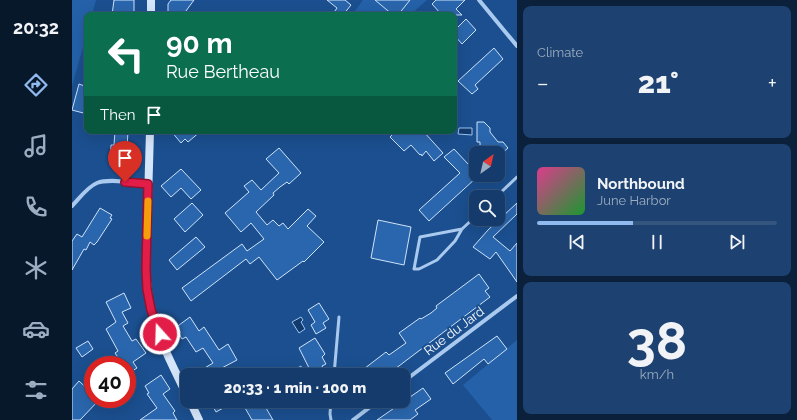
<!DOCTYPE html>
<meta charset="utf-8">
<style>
:root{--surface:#143b6b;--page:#1d4271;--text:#f1f3f6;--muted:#9dadc1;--line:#33557e;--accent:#90b9f0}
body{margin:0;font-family:Raleway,sans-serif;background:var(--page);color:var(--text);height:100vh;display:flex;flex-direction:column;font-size:15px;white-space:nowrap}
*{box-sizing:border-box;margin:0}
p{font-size:13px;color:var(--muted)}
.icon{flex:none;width:22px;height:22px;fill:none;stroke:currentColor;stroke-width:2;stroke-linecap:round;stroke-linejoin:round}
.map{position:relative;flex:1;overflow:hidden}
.side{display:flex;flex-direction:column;gap:6px;padding:6px;background:#0b203b;width:280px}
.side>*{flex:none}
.hud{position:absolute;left:12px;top:12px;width:373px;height:122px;border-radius:8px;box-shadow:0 4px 16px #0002,0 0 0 1px var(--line);background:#0b6e4f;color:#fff;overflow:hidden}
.needle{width:26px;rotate:34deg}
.tools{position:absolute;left:397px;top:146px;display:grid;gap:8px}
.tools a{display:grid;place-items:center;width:36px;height:36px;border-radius:8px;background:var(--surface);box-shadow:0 4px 16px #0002,0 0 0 1px var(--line);font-size:20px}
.speed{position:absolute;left:12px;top:356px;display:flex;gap:8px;font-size:20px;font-weight:700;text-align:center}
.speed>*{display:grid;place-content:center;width:52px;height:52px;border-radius:50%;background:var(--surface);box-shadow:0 4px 16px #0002,0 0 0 1px var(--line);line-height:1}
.speed .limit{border:6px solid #d22;background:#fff;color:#111}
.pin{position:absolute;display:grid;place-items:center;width:34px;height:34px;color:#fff;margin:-41px -17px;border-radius:50% 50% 50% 0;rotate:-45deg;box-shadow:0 0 4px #0007}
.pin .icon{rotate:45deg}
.me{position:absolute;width:44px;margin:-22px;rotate:340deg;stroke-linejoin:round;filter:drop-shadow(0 0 3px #0008)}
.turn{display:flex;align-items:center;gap:14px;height:84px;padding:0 16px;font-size:18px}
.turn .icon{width:52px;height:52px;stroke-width:2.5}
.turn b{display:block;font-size:28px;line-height:34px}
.then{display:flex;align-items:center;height:38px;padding:0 16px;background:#0003;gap:8px;font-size:15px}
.big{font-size:30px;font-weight:800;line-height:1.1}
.side .card{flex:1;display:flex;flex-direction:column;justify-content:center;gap:6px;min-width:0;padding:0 14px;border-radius:8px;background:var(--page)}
.side .dial{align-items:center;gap:0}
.dial b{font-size:52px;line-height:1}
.song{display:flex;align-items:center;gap:12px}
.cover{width:48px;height:48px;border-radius:6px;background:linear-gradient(135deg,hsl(330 70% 55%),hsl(130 70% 35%))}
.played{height:4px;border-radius:2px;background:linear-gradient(90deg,var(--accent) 40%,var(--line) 40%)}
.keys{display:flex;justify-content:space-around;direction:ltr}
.heat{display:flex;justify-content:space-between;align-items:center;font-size:22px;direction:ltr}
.trip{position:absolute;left:108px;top:368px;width:230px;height:40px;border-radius:8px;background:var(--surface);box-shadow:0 4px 16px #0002,0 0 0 1px var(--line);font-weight:800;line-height:40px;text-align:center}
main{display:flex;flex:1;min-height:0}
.menu{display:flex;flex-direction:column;width:72px;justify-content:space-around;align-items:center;background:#08182b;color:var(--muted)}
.menu .icon{width:28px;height:28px}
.menu .selected{color:var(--accent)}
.menu b{font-size:18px;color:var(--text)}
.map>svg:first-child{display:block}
.green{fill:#2461a8}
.water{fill:#123a6d;stroke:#9cc4f0}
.building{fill:#2a66ad;stroke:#cfe3fa}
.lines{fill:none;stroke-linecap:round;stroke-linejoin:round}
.lane{stroke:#a9c9ee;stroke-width:3}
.street{stroke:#a9c9ee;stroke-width:4}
.secondary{stroke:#d6e6fa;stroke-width:8}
.route-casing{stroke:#92132f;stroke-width:10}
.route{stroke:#e11d48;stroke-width:7}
.slow{stroke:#f59e0b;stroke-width:7}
.labels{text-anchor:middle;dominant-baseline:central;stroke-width:4;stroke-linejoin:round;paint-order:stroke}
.street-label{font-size:13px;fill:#fff;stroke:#1b4f8f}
</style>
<main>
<nav class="menu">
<b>20:32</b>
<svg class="icon selected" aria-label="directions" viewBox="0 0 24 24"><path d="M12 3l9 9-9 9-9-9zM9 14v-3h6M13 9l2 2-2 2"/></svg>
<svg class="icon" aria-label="music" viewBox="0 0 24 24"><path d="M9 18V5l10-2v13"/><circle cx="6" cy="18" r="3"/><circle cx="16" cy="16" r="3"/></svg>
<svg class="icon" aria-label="phone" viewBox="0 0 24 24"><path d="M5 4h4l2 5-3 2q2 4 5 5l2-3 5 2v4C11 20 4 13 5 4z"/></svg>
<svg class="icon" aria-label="climate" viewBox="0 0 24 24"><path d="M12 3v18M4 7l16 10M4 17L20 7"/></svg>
<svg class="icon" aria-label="car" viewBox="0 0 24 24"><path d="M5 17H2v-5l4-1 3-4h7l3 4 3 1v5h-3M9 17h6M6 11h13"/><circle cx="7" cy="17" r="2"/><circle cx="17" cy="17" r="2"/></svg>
<svg class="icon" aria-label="filters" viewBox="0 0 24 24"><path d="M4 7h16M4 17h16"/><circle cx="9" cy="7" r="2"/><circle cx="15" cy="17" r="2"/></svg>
</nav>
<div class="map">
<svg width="445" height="420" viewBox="0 0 445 420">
<rect width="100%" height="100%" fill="#1b4f8f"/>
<!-- green -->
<g class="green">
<polygon points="0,0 24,0 20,15 15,15 15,33 0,86"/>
<polygon points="291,0 355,0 338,15 280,15"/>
<polygon points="445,340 445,420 420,420 391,385"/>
</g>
<!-- water -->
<g class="water">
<polygon points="387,128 400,128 400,135 386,134"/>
<polygon points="229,317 231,320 229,322 233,329 227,333 220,322"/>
<polygon points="229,366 232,372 227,375 220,375 218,372"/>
</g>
<!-- building -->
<g class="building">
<polygon points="42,0 62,0 62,15 40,15"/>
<polygon points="99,0 122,0 111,15 96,15 96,4"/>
<polygon points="255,0 273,0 279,5 271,15 260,15 265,8"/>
<polygon points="303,0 338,0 326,15 321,15"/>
<polygon points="364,0 393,0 384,9 390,15 370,15 360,4"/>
<polygon points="394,19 404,30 390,44 382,35 382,31"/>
<polygon points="422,48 431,59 403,85 406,89 400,94 386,81"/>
<polygon points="7,84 15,87 15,114 0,110"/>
<polygon points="405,122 412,122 418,128 418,132 426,142 431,142 436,148 426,157 426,153 421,153 421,149 408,149 408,142 405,142"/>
<polygon points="43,131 56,131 54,166 38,165 39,145 42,145"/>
<polygon points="99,131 129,131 116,142 113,139 109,143"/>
<polygon points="324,131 330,131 332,134 335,131 351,131 371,153 362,161 354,151 350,156 349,154 348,155 339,145 332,151 318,137"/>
<polygon points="207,148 229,173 217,184 215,182 208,187 201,193 202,195 184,212 195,225 201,220 207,226 211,223 216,229 236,209 244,216 235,226 252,242 232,262 231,261 205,280 187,257 178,264 174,259 119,301 110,288 170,244 175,251 192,239 179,223 169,232 153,213 177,192 172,186 180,180 189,190 207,173 194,159"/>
<polygon points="382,149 397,165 404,158 404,178 357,221 347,210 388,173 372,157"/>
<polygon points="109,169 129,190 119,199 109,188 99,197 89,186"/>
<polygon points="120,203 131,215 113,232 102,219"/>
<polygon points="445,203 445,214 421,237 438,251 445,243 445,282 424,252 418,259 401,247 416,230"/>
<polygon points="28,208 40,215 38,218 40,219 25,242 22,245 18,242 14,250 12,249 0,270 0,241 5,234 10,237"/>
<polygon points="306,220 339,227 332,265 299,258"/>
<polygon points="124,237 133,247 105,270 97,260"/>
<polygon points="407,274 417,288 413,291 418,297 315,375 284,375 314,352 317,355 334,343 327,333 348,318 349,319 359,313 365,308 364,306"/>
<polygon points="52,293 59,308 50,312 56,323 51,326 60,341 64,339 74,353 61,362 65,368 57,373 55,371 55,365 51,365 43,353 46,351 34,329 44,322 34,302"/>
<polygon points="247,303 257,319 251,323 254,328 244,334 239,325 243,322 236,310"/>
<polygon points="118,317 127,331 132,327 147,350 156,344 165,360 146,370 149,375 121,375 141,363 131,348 124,352 114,337 110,339 103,328"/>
<polygon points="425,336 435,349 416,364 412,359 381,384 373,373"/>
<polygon points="243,338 253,354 250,357 254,364 250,366 253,372 251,375 226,375 237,368 227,348"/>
<polygon points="16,341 21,349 10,357 4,348"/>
<polygon points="89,375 98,389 91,394 103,411 101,413 105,420 68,420 85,408 75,394 77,393 73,386"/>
<polygon points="7,381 21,394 21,399 28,399 8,420 0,420 0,389"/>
<polygon points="351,388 359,399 343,410 346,414 338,420 305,420"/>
<polygon points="138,401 164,401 144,412"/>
<polygon points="169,401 192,402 196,407 194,408 201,420 180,420"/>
</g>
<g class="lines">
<!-- lane -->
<g class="lane">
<polyline points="424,197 445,177"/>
<polyline points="390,229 348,237 342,269 347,269 365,260 383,241 390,229 404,216"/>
<polyline points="262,375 267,317"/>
<polyline points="259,401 258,414 259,420"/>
</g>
<!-- street -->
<g class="street">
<polyline points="407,0 445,46"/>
<path d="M0,206C7,199 15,187 25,183C37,178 63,183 76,184"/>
<polyline points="331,382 445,296"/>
<polyline points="281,420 306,401"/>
</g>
<!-- secondary -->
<g class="secondary">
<polyline points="79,0 79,15"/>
<path d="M78,131L74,269C75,283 76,296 79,309C86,339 102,368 115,396"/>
<polyline points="118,401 127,420"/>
</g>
</g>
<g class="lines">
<!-- route casing -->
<g class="route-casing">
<polyline id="route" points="53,182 76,184 74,269 75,289 79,310 88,334"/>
</g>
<!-- route -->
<use href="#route" class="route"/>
<!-- slow -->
<polyline class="slow" points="75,236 76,201"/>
</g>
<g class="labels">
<!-- street labels -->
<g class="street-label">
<text transform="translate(382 331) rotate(-37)">Rue du Jard</text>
</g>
</g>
</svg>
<div class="tools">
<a><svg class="needle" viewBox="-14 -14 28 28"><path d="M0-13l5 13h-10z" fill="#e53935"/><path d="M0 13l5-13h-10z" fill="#9dadc1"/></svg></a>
<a><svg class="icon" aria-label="search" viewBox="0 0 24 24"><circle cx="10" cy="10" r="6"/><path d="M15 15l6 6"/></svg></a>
</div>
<div class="speed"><div class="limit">40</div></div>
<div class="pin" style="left:53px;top:182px;background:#d93025"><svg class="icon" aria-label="arrive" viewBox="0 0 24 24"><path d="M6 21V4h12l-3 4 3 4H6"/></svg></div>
<svg class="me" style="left:88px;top:334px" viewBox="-20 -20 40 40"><circle r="17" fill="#e11d48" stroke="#fff" stroke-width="3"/><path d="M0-11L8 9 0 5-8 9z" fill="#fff"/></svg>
<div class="trip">20:33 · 1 min · 100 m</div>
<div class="hud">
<div class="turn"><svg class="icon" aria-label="left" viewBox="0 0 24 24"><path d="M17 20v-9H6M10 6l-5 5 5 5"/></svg><div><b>90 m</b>Rue Bertheau</div></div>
<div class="then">Then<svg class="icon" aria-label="arrive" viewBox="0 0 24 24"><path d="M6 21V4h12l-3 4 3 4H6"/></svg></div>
</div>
</div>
<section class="side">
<div class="card"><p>Climate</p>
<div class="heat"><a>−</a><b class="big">21°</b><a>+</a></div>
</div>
<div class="card">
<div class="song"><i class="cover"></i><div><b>Northbound</b><p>June Harbor</p></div></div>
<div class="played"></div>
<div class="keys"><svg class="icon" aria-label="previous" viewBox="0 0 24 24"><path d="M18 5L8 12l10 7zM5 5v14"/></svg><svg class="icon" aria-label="pause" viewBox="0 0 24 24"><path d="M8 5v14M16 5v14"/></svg><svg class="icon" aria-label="next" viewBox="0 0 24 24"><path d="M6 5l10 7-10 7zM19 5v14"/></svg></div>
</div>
<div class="card dial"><b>38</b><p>km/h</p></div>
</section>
</main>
